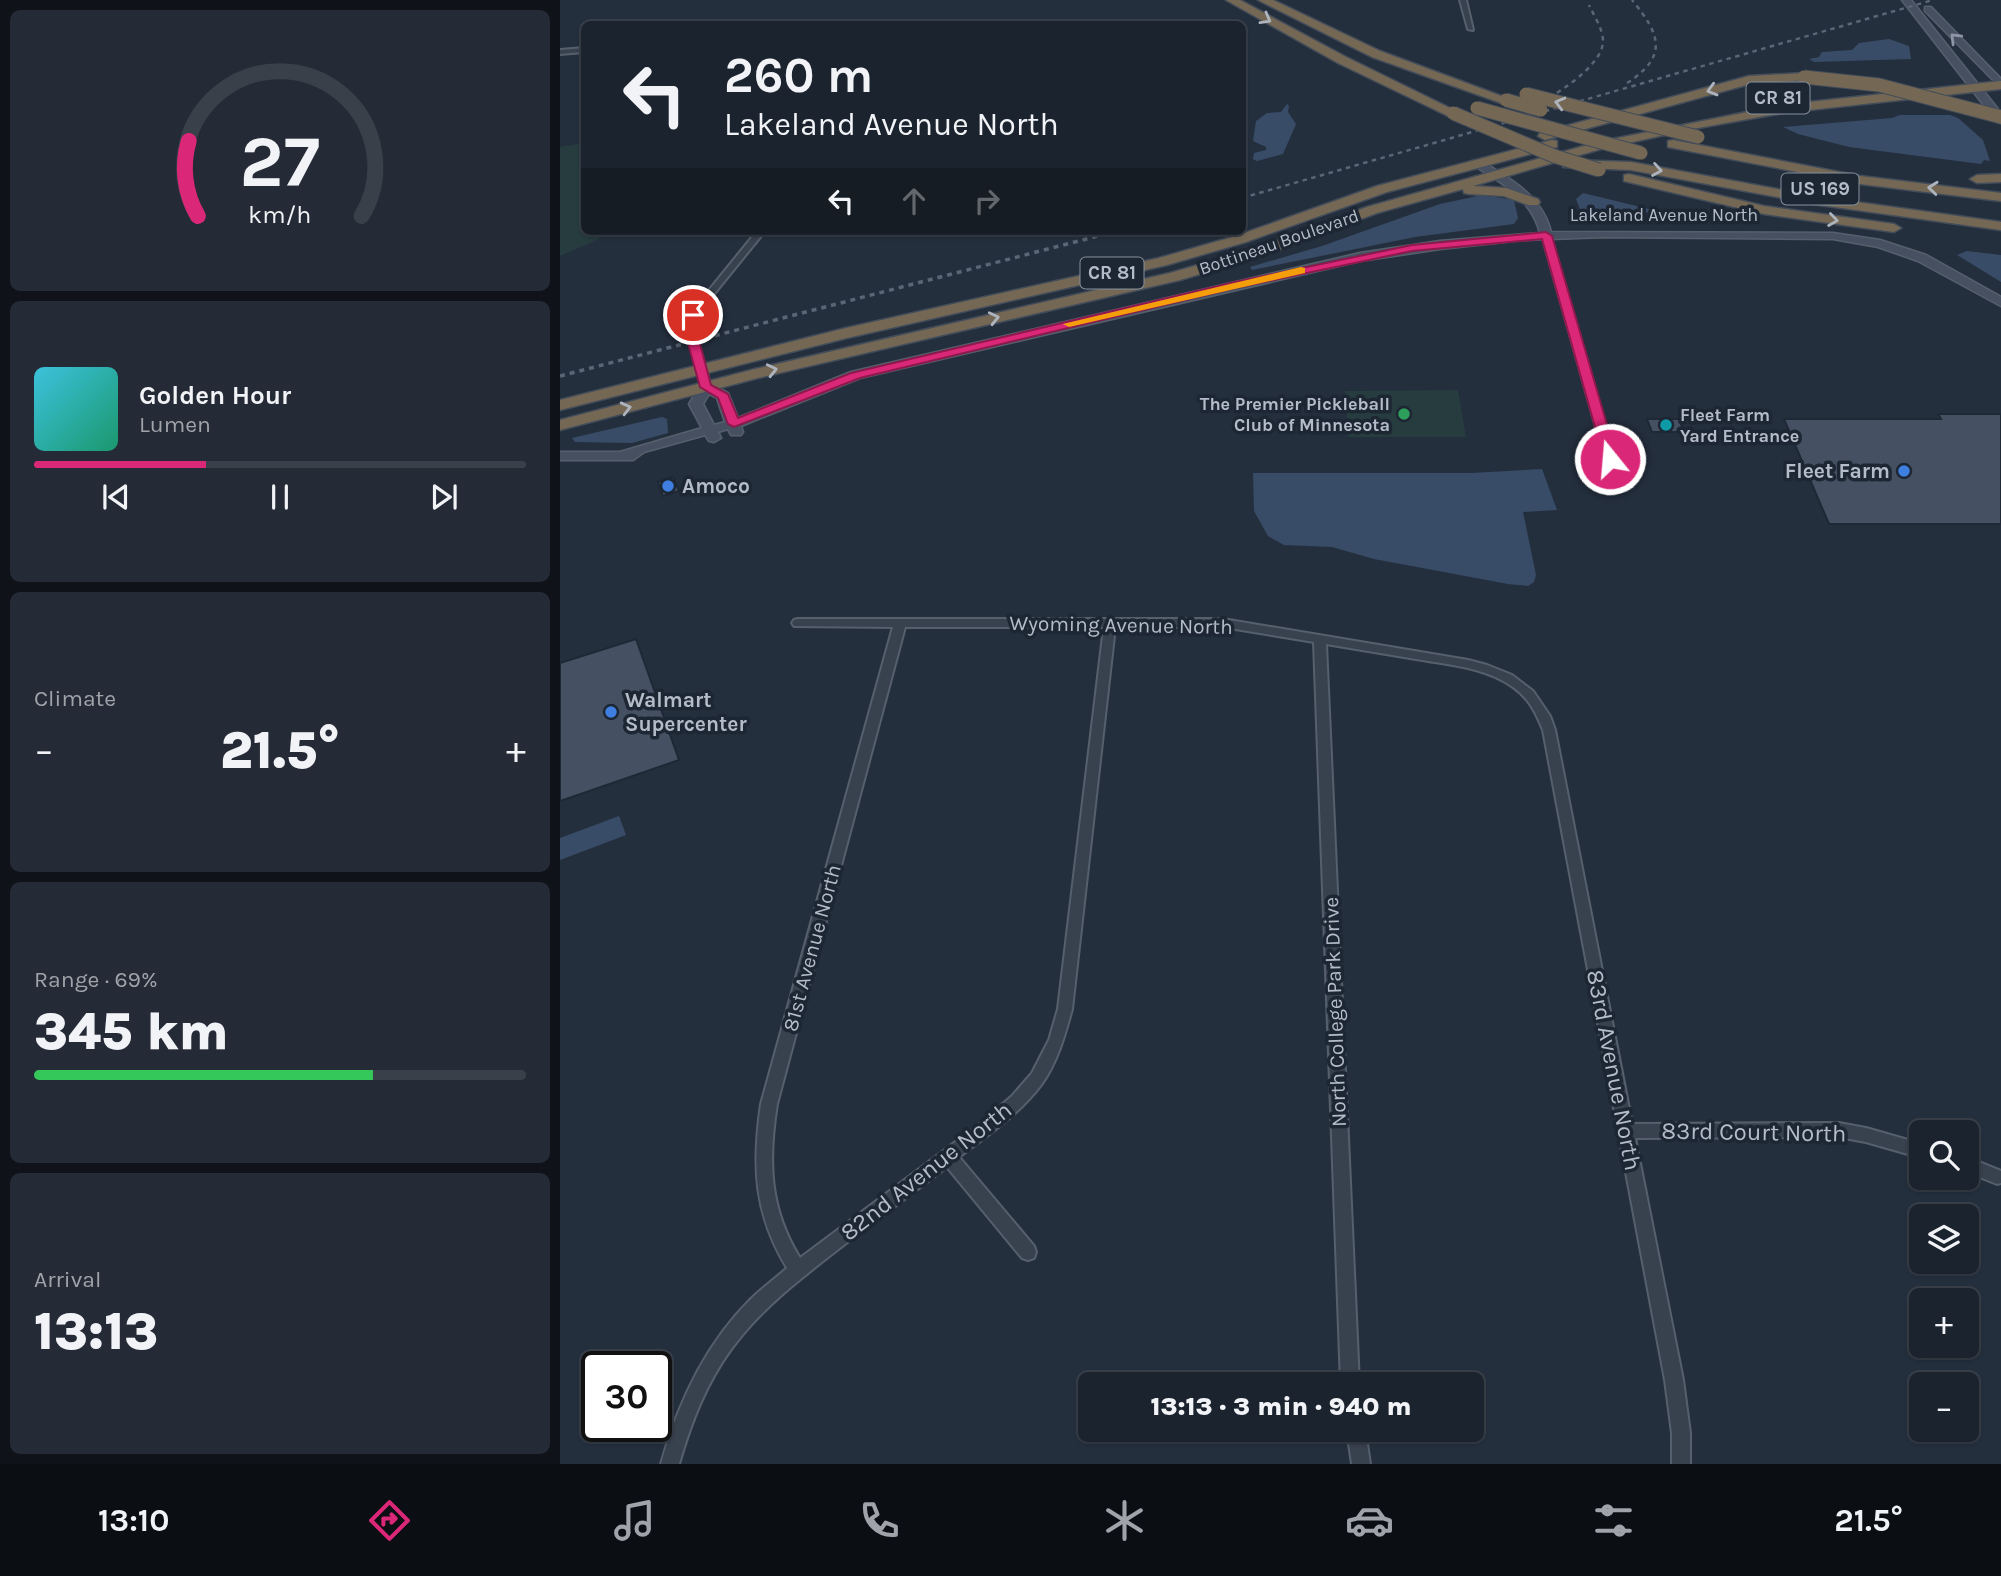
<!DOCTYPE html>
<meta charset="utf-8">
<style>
:root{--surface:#1b232e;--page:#242b36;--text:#f1f3f6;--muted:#a0a4aa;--line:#39404a;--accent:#db2777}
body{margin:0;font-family:Karla,sans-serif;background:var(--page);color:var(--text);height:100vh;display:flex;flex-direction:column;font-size:26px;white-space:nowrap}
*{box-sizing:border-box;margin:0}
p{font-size:23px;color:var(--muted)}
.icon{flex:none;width:38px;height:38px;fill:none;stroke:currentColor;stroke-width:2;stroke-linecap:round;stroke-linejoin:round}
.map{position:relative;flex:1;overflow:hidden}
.drawer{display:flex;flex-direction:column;gap:10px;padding:10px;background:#0f1319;width:560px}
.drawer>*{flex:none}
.guide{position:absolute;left:21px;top:21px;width:665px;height:214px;border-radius:10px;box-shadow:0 2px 5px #0004,0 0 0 2px var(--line);background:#1b232e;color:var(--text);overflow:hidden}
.tools{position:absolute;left:1349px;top:1120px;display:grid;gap:14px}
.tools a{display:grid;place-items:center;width:70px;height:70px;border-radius:10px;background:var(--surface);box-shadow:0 2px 5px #0004,0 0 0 2px var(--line);font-size:35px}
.speed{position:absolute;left:21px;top:1351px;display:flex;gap:14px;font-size:35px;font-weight:700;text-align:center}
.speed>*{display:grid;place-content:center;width:91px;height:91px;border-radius:50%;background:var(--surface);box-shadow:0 2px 5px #0004,0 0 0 2px var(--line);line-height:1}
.speed .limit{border:4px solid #111;border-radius:10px;background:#fff;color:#111}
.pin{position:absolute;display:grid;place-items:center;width:60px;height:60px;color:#fff;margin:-30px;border:4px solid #fff;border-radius:50%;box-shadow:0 2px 7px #0007}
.me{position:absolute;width:77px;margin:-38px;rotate:343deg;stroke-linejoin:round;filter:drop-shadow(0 0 5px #0008)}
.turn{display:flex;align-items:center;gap:24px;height:147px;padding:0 28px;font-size:32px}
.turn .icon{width:91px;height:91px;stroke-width:2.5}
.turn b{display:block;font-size:49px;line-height:60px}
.lanes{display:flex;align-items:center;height:66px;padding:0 28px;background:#0003;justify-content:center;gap:35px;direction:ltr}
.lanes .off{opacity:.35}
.big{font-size:52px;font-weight:800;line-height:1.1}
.drawer .card{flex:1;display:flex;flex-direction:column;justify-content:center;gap:10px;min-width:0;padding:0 24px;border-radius:10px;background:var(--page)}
.drawer .dial{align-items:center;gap:0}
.dial svg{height:182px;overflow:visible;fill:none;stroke:var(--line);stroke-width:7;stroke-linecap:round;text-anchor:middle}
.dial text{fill:var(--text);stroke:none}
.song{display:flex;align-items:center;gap:21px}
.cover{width:84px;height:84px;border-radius:10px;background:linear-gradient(135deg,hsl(190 70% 55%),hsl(160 70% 35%))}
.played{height:7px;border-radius:4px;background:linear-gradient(90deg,var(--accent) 35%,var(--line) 35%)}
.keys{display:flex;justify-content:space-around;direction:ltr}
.heat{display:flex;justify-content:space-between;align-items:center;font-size:38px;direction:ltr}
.charge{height:10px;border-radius:5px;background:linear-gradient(90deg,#34c759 69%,var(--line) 0)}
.trip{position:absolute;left:518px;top:1372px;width:406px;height:70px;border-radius:10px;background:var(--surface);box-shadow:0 2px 5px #0004,0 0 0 2px var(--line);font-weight:800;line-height:70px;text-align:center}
.tab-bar{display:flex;height:112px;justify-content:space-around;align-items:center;background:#0b0e12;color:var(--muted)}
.tab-bar .icon{width:49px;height:49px}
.tab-bar .on{color:var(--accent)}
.tab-bar b{font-size:32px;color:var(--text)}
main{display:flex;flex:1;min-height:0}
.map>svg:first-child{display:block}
.green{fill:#263c3f}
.water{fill:#394c67}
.building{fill:#455162;stroke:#1f2835;stroke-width:2}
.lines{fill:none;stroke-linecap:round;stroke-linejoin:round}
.street-casing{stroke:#565f6c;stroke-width:4}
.secondary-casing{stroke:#565f6c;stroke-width:3}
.highway-casing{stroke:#434c59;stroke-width:3}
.street{fill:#38414e;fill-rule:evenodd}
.secondary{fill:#465061;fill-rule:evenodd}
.highway{fill:#746855;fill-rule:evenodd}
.rail-far1{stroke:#5a6575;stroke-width:2.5;stroke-dasharray:4.5 4.5;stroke-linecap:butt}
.rail{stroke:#5a6575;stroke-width:3.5;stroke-dasharray:5 5;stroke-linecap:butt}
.highway-bridge-casing{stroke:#434c59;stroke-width:15;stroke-linecap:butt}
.highway-bridge{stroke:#746855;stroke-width:13}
.oneway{stroke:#aeb4bd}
.oneway2{stroke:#8e96a5}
.route{fill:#db2777;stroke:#8e194d;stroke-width:2}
.slow{fill:#f59e0b}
.leisure-dot{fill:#2e9e5b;stroke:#1d2633;stroke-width:2.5}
.culture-dot{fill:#0f9aa8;stroke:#1d2633;stroke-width:2.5}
.shop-dot{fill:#3f7fe0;stroke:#1d2633;stroke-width:2.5}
.labels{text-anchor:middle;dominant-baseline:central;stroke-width:7;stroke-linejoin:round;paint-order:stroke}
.far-street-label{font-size:18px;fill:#b4bcc9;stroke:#1d2633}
.far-poi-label{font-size:18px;font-weight:bold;fill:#b4bcc9;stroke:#1d2633;text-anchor:end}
.shield{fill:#1d2633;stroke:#878f9c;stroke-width:2}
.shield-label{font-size:19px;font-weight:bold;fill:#b4bcc9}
.poi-label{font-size:21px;font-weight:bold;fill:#b4bcc9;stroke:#1d2633;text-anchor:start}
.street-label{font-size:21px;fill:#b4bcc9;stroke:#1d2633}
.near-street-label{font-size:24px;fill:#b4bcc9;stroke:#1d2633}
</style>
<main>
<section class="drawer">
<div class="card dial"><svg viewBox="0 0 100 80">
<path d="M14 69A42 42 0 1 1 86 69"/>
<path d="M14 69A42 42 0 0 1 10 36" stroke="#db2777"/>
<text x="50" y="56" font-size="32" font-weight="700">27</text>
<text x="50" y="72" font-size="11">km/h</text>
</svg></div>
<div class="card">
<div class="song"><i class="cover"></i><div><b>Golden Hour</b><p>Lumen</p></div></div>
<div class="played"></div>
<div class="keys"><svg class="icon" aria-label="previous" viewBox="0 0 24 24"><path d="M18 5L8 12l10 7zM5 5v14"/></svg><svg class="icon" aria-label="pause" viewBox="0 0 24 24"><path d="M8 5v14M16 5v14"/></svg><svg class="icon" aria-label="next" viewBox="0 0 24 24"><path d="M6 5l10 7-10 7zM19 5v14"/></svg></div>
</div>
<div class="card"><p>Climate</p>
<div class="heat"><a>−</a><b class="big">21.5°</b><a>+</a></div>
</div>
<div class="card"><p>Range · 69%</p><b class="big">345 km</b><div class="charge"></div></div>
<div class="card"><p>Arrival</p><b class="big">13:13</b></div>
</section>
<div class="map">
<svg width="1441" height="1464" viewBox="0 0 1441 1464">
<rect width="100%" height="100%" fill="#242f3e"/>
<!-- green -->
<g class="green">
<polygon points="24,143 24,231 38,231 39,239 0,256 0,147"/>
<polygon points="898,390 906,437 788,437 785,391"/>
</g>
<!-- water -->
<g class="water">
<polygon points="1329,39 1349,46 1351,59 1254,62 1249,59 1259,57 1262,52 1292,50 1299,43"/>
<polygon points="727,104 729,106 728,112 736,124 723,154 697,161 693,159 694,153 706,150 706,147 693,141 696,121 707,113 721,112"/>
<polygon points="1340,115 1390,115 1398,118 1423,140 1430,161 1424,160 1421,164 1289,147 1238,134 1223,127 1332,118"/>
<polygon points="1023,193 1093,210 1094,212 1027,214 1021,212 1016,199"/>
<polygon points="922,195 954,200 958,218 954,224 855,237 692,270 690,267 762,246 880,204"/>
<polygon points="1407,251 1441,255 1441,282 1397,255"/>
<polygon points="102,417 107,419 108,433 72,443 15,442 12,438"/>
<polygon points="982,469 997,510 963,512 976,575 974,582 968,586 948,584 814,559 772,547 724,545 708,536 694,511 693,473 911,473"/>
<polygon points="59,816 66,835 0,860 0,838"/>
</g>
<!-- building -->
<g class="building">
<polygon points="1378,414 1441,414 1441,524 1269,524 1224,419 1381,419"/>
<polygon points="1087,419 1119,419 1124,432 1092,432"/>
<polygon points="113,477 119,491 103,496 98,482"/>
<polygon points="76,639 119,760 0,801 0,663"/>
</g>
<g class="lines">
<!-- street casing -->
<g class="street-casing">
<g id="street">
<polygon points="900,0 906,0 913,30 908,29"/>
<polygon points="24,48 24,52 0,54 0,50"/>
<polygon points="197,231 205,231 137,315 137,340 151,387 146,390 143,389 129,340 129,315"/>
<polygon points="983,233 990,235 1055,459 1054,461 1046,461 1045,459 982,235"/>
<path d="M238,619H663L908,660L927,665L952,675L973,691L990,716L995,730L1072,1124L1279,1123L1306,1128L1362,1144V1158L1306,1142L1279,1137L1075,1138L1123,1380L1130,1433V1464H1112V1433L1105,1380L983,730C976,713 969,698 953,687C925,667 889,665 856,659C826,654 796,649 766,644L799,1384H781L754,642L663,627H555L512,1009C505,1035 497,1063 481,1085C459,1114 428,1135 399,1157L474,1246L476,1252L474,1258L468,1260L462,1258L387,1167C353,1193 319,1218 285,1244C244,1276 203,1306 172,1348C146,1383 131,1423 119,1464H101C118,1403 145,1345 190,1300C202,1288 215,1279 227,1268C194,1214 192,1165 201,1104L333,627L234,626L232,623L234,620ZM345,627H544L498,1009L489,1040L472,1073L452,1096L422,1122L240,1258C209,1208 208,1161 217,1104Z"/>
<polygon points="1407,1157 1441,1171 1441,1183 1437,1184 1407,1172"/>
<polygon points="787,1430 805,1430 810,1464 792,1464"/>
</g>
</g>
<!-- secondary casing -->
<g class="secondary-casing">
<g id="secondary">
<polygon points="1342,0 1351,0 1441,113 1441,123 1437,122"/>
<polygon points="1365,7 1371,7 1441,79 1441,88 1365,11"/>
<path d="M913,161H921C951,179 982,196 991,232L1273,233L1320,240L1366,255L1441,297V306L1358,261L1318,247L1273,239L1044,237L963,240L880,249L800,261L300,378L181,426L183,432L181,435H171L168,429L158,432L161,438L154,442L149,441L145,435L84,452L73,460H0V452H60L142,428L129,404L141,384H151L168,393L178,418L291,372L800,253L880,241L980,233C971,198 942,183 913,165ZM149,394L157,398L165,422L154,425L143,404Z"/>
</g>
</g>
<!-- highway casing -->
<g class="highway-casing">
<g id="highway">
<polygon points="666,0 680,0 786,57 900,113 893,117 888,116 778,63"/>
<polygon points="698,0 713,0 820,51 952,100 951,103 941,103 812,57"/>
<polygon points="1244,73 1248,74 1248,80 1190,84 985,140 978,136 980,133 1189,76"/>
<polygon points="1441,81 1441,89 1222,113 1127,130 1041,149 913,186 946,188 978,199 980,202 978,205 968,205 944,196 909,194 904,193 903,189 817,213 707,254 620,280 198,378 0,430 0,420 195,369 610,273 697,248 807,207 1038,142 1222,105"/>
<polygon points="992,140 997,141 997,147 827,192 686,242 607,265 287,338 0,410 0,400 286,328 599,258 676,236 817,186"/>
<polygon points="1113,140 1300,176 1441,193 1441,201 1300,184 1108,147 1108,141"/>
<polygon points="1008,160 1071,162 1260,197 1441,222 1441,230 1260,205 1071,170 1003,167 1003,161"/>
<polygon points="1069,174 1204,206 1334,224 1341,228 1334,232 1204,214 1064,181 1064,175"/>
<polygon points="1441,174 1441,182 1417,183 1410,179 1417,175"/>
</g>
</g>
<!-- street -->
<use href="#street" class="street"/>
<!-- secondary -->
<use href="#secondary" class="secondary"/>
<!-- highway -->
<use href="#highway" class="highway"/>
<!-- rail-far1 -->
<g class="rail-far1">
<path d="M1067,83C1109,56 1100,34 1072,0"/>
<path d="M966,111C987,100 1043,68 1043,41C1043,29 1034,16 1029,5"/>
<polyline points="682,198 1373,0"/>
<polyline points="551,233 557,231"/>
</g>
<!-- rail -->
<polyline class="rail" points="0,376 557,231"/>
<!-- highway-bridge casing -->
<g class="highway-bridge-casing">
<g id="highway-bridge">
<polyline points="1244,77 1319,85 1441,117"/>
<polyline points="966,94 1138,137"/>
<polyline points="946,100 981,110"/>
<polyline points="917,108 1081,153"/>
<polyline points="893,113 994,156 1039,170"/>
</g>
</g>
<!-- highway-bridge -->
<use href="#highway-bridge" class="highway-bridge"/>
</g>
<!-- one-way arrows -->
<defs><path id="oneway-chevron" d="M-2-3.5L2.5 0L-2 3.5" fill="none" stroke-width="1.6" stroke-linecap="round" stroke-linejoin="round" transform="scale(1.75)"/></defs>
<g class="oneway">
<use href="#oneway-chevron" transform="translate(706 19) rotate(29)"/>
<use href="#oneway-chevron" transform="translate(1152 90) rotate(164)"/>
<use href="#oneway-chevron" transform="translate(1000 103) rotate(-165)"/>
<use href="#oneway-chevron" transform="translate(1097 170) rotate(10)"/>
<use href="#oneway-chevron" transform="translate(1373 188) rotate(-174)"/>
<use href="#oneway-chevron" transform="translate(1273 220) rotate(8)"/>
<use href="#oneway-chevron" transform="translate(434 318) rotate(-13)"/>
<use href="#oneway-chevron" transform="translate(212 370) rotate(-13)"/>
<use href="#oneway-chevron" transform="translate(66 408) rotate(-14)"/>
</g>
<use class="oneway2" href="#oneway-chevron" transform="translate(1395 38) rotate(-135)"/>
<!-- route -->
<polygon class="route" points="986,232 992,236 1057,459 1055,462 1046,462 1044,459 982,239 852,251 675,288 300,378 174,427 168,424 158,398 140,387 127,340 128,315 137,313 139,340 151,385 168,394 178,418 291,373 675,282 852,245"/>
<!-- slow -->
<polygon class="slow" points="741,267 745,268 745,273 509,327 503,324"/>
<!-- markers -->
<circle class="leisure-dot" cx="844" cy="414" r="7"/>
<circle class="culture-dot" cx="1106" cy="425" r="7"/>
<g class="shop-dot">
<circle cx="1344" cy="471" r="7"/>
<circle cx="108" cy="486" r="7"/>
<circle cx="51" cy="712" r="7"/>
</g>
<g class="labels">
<!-- far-street labels -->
<g class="far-street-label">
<text x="1104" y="215">Lakeland Avenue North</text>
<text transform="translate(719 242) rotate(-19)">Bottineau Boulevard</text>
</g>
<!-- far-poi labels -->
<g class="far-poi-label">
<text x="830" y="404">The Premier Pickleball<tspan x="830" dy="21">Club of Minnesota</tspan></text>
<text x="1120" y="415" text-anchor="start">Fleet Farm<tspan x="1120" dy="21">Yard Entrance</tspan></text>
</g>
<!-- shield labels -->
<g class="shield">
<rect x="1186.5" y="82.5" width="63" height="31" rx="5"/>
<rect x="1221.5" y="173.5" width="77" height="31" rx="5"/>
<rect x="520.5" y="257.5" width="63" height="31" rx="5"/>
</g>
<g class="shield-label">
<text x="1218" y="98">CR 81</text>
<text x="1260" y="189">US 169</text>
<text x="552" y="273">CR 81</text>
</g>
<!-- poi labels -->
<g class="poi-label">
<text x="1330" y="471" text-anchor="end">Fleet Farm</text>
<text x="122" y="486">Amoco</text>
<text x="65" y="700">Walmart<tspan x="65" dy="24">Supercenter</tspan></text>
</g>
<!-- street labels -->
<g class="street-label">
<text transform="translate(561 625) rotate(1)">Wyoming Avenue North</text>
<text transform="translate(252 948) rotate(-75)">81st Avenue North</text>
<text transform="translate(775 1012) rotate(-92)">North College Park Drive</text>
</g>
<!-- near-street labels -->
<g class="near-street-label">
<text transform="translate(1054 1070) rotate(79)">83rd Avenue North</text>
<text transform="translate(1194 1132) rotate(1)">83rd Court North</text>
<text transform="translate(366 1171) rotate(-38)">82nd Avenue North</text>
</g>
</g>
</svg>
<div class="tools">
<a><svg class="icon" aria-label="search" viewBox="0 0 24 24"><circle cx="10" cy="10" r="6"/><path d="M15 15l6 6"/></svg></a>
<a><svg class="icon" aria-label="layers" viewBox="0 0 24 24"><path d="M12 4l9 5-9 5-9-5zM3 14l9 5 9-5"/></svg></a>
<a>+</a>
<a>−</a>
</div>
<div class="speed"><div class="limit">30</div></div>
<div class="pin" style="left:133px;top:315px;background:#d93025"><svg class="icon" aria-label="arrive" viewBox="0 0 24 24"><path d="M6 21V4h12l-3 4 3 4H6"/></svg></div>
<svg class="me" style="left:1050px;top:459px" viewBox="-20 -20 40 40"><circle r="17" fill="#db2777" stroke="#fff" stroke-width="3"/><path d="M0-11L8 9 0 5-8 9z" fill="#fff"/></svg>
<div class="trip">13:13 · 3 min · 940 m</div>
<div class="guide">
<div class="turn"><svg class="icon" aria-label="left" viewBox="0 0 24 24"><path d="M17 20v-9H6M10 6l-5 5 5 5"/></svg><div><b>260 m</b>Lakeland Avenue North</div></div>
<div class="lanes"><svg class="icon" aria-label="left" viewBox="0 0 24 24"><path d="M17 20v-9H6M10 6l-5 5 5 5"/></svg><svg class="icon off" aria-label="ahead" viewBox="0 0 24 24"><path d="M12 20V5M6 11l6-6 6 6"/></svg><svg class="icon off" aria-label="right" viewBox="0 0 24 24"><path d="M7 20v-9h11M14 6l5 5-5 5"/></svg></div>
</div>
</div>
</main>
<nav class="tab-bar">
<b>13:10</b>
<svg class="icon on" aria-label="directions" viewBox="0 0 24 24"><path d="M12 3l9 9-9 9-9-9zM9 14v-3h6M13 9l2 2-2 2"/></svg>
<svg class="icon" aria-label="music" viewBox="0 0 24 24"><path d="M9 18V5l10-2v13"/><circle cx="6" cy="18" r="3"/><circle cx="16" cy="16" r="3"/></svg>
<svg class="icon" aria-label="phone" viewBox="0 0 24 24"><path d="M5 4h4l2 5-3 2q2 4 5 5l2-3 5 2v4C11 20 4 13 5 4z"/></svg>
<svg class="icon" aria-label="climate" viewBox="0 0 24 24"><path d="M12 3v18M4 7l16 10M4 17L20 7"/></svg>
<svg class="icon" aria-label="car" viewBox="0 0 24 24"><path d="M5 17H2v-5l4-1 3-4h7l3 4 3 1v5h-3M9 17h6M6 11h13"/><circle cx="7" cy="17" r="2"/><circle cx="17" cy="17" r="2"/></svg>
<svg class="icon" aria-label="filters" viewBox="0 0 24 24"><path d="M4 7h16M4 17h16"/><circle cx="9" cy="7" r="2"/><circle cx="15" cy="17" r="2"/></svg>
<b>21.5°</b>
</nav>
